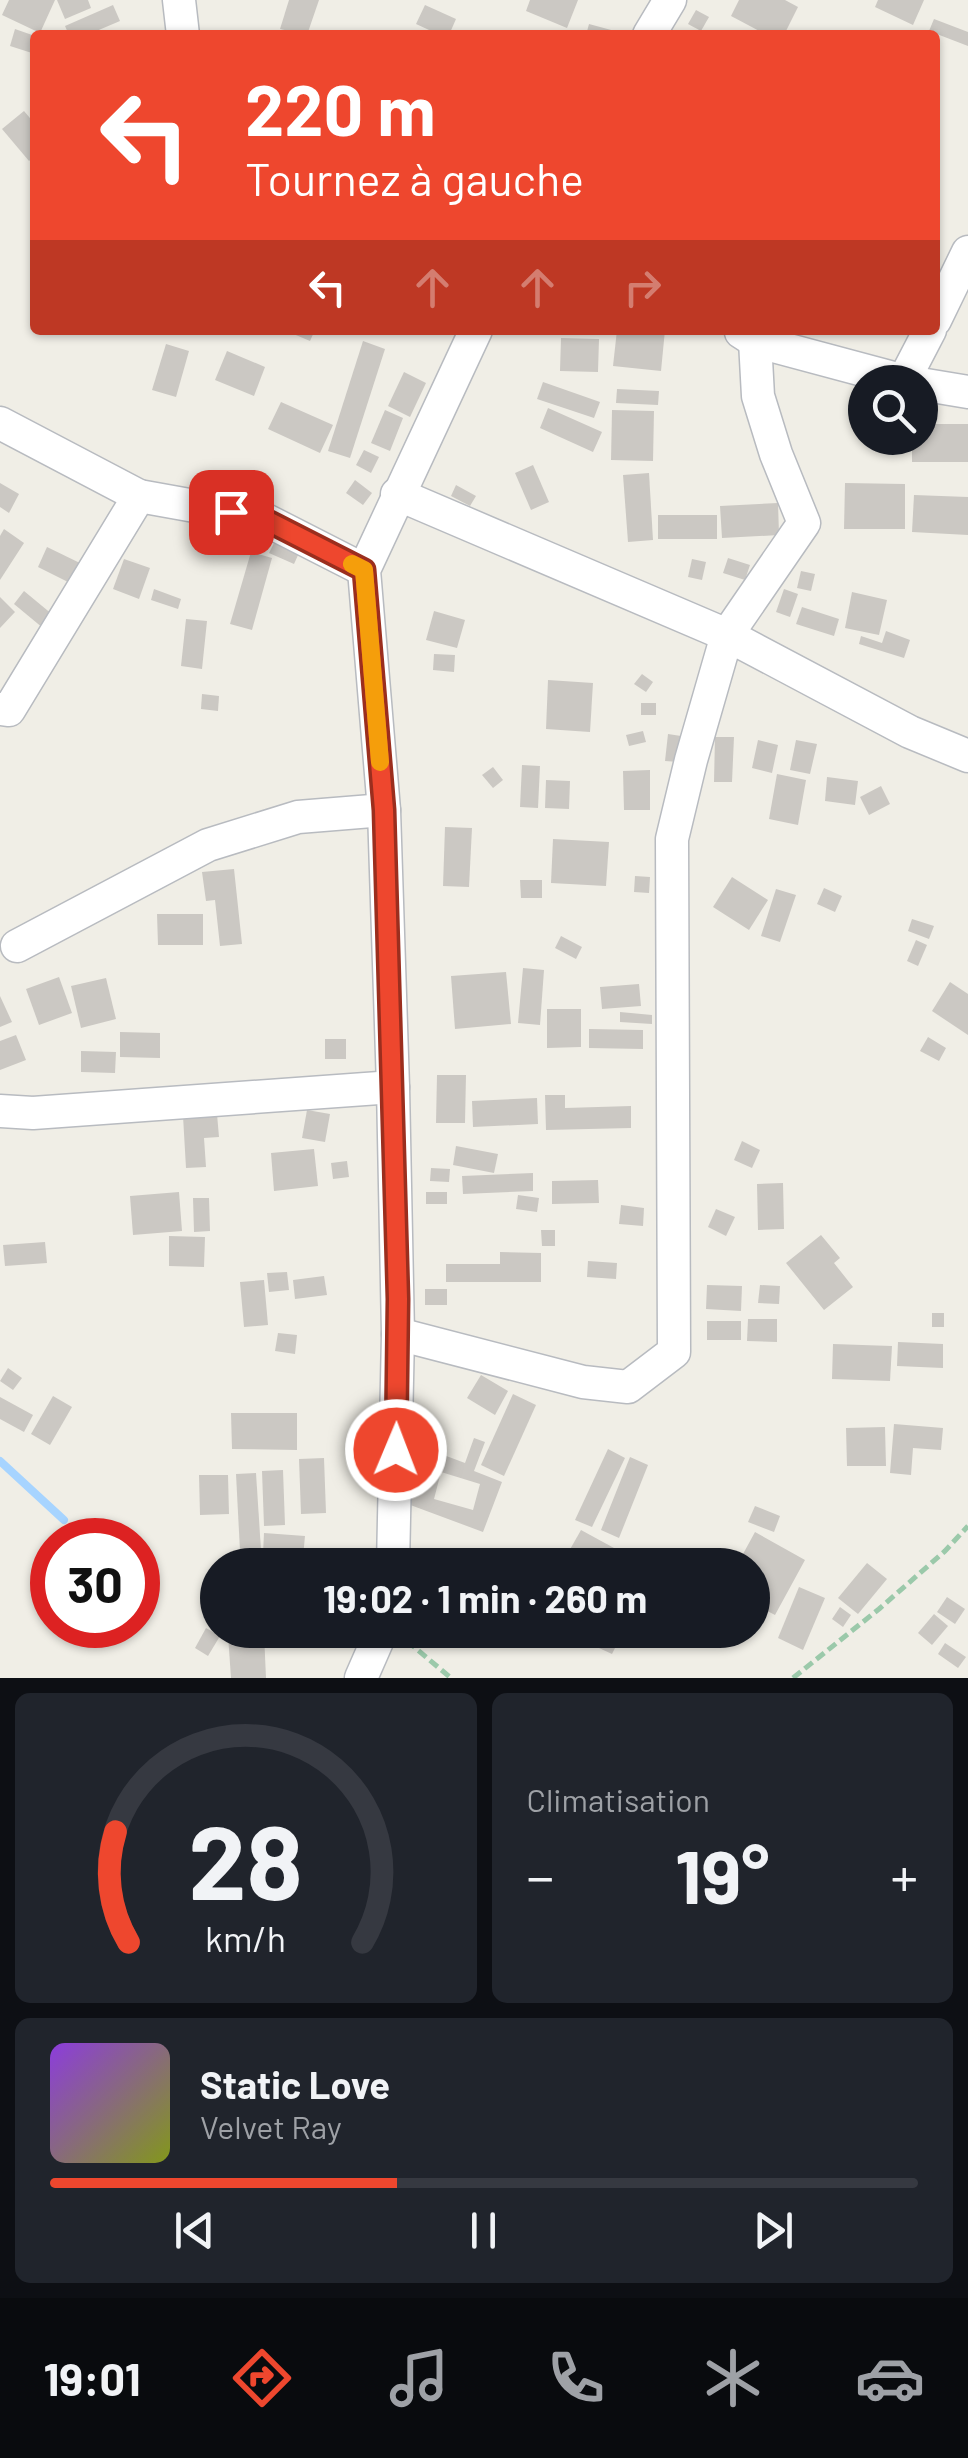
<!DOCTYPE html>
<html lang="fr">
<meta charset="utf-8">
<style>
:root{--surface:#171b24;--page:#20242c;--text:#f1f3f6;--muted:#9ea1a6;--line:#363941;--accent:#ee472e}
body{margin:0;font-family:Barlow,sans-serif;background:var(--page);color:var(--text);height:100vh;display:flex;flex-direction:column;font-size:38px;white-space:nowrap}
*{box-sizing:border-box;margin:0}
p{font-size:32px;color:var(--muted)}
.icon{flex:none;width:55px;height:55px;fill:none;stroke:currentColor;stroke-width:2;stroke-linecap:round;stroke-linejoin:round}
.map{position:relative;height:1678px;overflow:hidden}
.details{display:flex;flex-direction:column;gap:15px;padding:15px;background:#0d0f14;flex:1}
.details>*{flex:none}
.banner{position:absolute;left:30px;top:30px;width:910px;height:305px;border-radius:10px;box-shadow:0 2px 8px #0004;background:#ee472e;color:#fff;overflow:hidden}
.fabs{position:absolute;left:848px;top:365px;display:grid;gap:20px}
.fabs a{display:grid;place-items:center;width:90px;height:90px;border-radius:50%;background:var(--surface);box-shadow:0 2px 8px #0004;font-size:50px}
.speed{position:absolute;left:30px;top:1518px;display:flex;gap:20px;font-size:50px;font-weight:700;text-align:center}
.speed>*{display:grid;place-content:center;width:130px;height:130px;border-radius:50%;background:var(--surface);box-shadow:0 2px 8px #0004;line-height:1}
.speed .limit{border:15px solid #d22;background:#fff;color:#111}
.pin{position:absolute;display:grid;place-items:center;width:85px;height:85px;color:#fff;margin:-42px;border-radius:20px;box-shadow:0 5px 15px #0006}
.me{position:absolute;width:110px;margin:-55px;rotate:1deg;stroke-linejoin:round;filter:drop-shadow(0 0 8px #0008)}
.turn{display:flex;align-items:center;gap:35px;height:210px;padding:0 50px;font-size:45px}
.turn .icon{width:130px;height:130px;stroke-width:2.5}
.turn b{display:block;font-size:70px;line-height:85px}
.lanes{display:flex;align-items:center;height:95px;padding:0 50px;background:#0003;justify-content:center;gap:50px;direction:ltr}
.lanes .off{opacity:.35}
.big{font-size:75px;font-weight:700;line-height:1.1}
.details .widget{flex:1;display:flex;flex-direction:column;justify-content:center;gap:15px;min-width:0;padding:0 35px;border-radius:15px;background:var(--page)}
.details .dial{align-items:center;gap:0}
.dial svg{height:260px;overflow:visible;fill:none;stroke:var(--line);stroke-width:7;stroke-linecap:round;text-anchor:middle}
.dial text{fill:var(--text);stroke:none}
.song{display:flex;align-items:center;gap:30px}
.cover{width:120px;height:120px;border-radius:15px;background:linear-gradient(135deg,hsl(270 70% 55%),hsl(70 70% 35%))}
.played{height:10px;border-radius:5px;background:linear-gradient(90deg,var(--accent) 40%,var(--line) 40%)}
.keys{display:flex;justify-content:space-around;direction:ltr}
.heat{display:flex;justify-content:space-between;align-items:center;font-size:55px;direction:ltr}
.details .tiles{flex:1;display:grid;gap:15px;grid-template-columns:1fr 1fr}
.widget:last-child{grid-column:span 2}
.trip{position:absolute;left:200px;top:1548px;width:570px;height:100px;border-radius:50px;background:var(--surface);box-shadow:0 2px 8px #0004;font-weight:700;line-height:100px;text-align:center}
.tabs{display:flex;height:160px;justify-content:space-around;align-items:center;background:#090b0e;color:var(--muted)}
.tabs .icon{width:70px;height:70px}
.tabs .active{color:var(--accent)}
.tabs b{font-size:45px;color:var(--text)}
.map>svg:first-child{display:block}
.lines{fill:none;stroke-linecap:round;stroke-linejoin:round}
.stream{stroke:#a7d4ff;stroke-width:8}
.building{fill:#cbc8c3;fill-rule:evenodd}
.minor-casing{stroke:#b8bbc0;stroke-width:35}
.path{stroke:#9bc9aa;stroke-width:5;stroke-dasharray:10 5;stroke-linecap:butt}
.minor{stroke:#fff;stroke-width:32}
.route-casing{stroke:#9b2e1e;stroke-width:25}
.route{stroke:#ee472e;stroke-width:18}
.slow{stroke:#f59e0b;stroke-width:18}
</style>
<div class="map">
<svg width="968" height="1678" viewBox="0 0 968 1678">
<rect width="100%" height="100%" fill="#f0eee6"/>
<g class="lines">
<!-- stream -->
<polyline class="stream" points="0,1461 64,1520"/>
</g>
<!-- building -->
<g class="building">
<polygon points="9,0 55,0 40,33 2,15"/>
<polygon points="57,0 88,0 91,8 65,19"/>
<polygon points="289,0 319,0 307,35 280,29"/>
<polygon points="530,0 578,0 567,28 526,11"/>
<polygon points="739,0 785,0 798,7 784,35 767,35 731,16"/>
<polygon points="878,0 924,0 913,25 875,7"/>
<polygon points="113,5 120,21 87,35 69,35 65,26"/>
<polygon points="425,5 456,19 449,35 440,35 416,24"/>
<polygon points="696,10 709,17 701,31 688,24"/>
<polygon points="934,19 968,32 968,46 929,31"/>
<polygon points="589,24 626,34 625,35 586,35"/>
<polygon points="15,29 35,36 35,54 10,46"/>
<polygon points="24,111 35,124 35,156 29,161 2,129"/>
<polygon points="284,330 315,330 310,341"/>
<polygon points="617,330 665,330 661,371 613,366"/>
<polygon points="561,338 599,339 598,372 560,371"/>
<polygon points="363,341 385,349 350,458 328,451"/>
<polygon points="166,344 189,351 176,397 152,390"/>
<polygon points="227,351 265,367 254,396 215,380"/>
<polygon points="404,372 426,383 410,417 388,406"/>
<polygon points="543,382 600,402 594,418 537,399"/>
<polygon points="617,389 659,391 658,405 616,403"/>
<polygon points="281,402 333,425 320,453 268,429"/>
<polygon points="548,408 602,432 593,452 540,428"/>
<polygon points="385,410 403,418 390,451 371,443"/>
<polygon points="612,410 654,411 653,461 611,460"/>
<polygon points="920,424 968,424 968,462 912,462 912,438 920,438"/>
<polygon points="364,450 379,457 371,473 356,465"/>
<polygon points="533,465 549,502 531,510 515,473"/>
<polygon points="649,473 653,540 628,542 623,475"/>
<polygon points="355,480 372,493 363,505 346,493"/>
<polygon points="0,483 19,494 9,513 0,507"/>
<polygon points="845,483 905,484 905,529 844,529"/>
<polygon points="456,485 476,496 470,506 451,496"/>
<polygon points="914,495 968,497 968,535 912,532"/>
<polygon points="778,503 779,535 722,538 720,506"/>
<rect x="658" y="515" width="59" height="24"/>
<polygon points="4,529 24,543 0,580 0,536"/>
<polygon points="275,541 299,553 294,564 269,553"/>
<polygon points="47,547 82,564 72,584 38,567"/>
<polygon points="251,552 272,558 252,630 230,624"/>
<polygon points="728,558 750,565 745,580 723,573"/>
<polygon points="124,559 150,568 139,599 113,589"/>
<polygon points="692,559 706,562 702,580 688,577"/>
<polygon points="801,571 815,574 811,591 797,588"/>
<polygon points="154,589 181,599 178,609 151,600"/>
<polygon points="784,589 798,594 790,617 776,612"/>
<polygon points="24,591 59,620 49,633 14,604"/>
<polygon points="852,592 887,600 879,635 845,628"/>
<polygon points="0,597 15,612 0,628"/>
<polygon points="802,607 839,619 834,636 796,624"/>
<polygon points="434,611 465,620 457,648 426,640"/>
<polygon points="186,619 207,621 202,669 181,666"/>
<polygon points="886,631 910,640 904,658 859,644 861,636 882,643"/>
<polygon points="434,654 455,655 454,672 433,670"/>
<polygon points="642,674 653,682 646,692 634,684"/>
<polygon points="548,680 593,683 590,732 546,729"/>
<polygon points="202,694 219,696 218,711 201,709"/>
<rect x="641" y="703" width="15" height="12"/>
<polygon points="643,731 646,742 629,746 626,735"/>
<polygon points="668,734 681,736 679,762 665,761"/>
<polygon points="715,737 734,737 732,782 714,782"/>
<polygon points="758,740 778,745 772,773 752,768"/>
<polygon points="796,740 817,744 810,774 790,770"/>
<polygon points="522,765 540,766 538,808 520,807"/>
<polygon points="493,767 503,780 493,788 482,775"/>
<polygon points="650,770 650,810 624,810 623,771"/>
<polygon points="777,774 806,780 798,825 769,819"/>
<polygon points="827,777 858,781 855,805 825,801"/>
<polygon points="546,780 570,781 569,809 545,808"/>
<polygon points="881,786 890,804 869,815 860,797"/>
<polygon points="445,827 472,828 469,887 443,886"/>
<polygon points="553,839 609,842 606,886 551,883"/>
<polygon points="234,869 242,944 220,946 215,900 206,901 202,872"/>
<polygon points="635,876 650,877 649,893 634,892"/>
<polygon points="732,877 768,900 749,930 713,907"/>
<polygon points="520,880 542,880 542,898 521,898"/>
<polygon points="824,888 842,896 835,912 817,904"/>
<polygon points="776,889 796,895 780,942 761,936"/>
<polygon points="157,914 203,914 203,945 158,945"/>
<polygon points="912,919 934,926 929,939 908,931"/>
<polygon points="561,936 582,947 576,959 555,948"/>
<polygon points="916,940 927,945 918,966 907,961"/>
<polygon points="523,968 544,970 540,1025 518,1023"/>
<polygon points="506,972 511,1024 455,1029 451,976"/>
<polygon points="59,977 72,1013 39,1025 26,989"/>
<polygon points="106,978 116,1019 81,1028 71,986"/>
<polygon points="950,982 968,994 968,1035 932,1011"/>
<polygon points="639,984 641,1006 602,1009 600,987"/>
<polygon points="0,996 12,1022 0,1027"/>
<polygon points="547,1009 581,1009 581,1047 547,1048"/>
<polygon points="620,1012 652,1015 652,1024 620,1022"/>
<polygon points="589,1029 643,1030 643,1049 589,1048"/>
<polygon points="120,1032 160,1033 160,1058 120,1057"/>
<polygon points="16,1035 26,1060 0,1070 0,1041"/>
<polygon points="928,1037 946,1048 939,1061 920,1051"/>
<rect x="325" y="1039" width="21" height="20"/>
<polygon points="81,1051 116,1052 115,1073 81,1072"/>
<polygon points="437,1075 466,1075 465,1123 436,1123"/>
<polygon points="545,1095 565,1095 565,1108 631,1106 631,1128 546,1130"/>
<polygon points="537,1098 538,1124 473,1127 472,1101"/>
<polygon points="307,1110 330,1114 325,1142 302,1138"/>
<polygon points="217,1114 219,1137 204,1138 206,1167 186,1168 183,1116"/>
<polygon points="742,1141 760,1150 752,1168 734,1160"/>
<polygon points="456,1146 498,1154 494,1173 453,1165"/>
<polygon points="314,1149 318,1186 274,1191 271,1153"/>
<polygon points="347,1161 349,1177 333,1179 331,1163"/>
<polygon points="431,1168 450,1169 449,1182 430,1181"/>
<polygon points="533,1173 533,1191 463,1194 462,1176"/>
<polygon points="598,1180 599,1203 552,1204 552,1181"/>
<polygon points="783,1183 784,1229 758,1230 757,1184"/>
<polygon points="179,1192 182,1231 133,1235 130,1196"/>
<rect x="426" y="1192" width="21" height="12"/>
<polygon points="518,1195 539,1198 537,1212 516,1209"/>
<polygon points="193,1198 209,1198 210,1231 194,1232"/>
<polygon points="621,1205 644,1208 643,1226 619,1224"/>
<polygon points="716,1209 735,1217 726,1236 708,1227"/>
<polygon points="541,1230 555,1230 555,1246 542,1246"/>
<polygon points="821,1235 840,1258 834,1263 853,1287 824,1310 786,1263"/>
<polygon points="169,1236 205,1237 204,1267 169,1266"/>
<polygon points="45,1242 47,1263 5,1266 3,1245"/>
<polygon points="500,1252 541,1253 541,1282 446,1282 446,1264 500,1264"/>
<polygon points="588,1261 617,1263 616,1279 587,1277"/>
<polygon points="287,1272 289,1290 269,1292 267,1273"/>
<polygon points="324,1276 327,1295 295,1299 293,1280"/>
<polygon points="264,1280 268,1325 244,1327 240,1282"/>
<polygon points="707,1285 742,1286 741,1311 706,1309"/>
<polygon points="760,1285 780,1286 779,1304 758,1303"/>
<rect x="425" y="1289" width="22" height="16"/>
<rect x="932" y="1313" width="12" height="14"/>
<polygon points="748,1319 777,1319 777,1342 747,1341"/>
<rect x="707" y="1321" width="34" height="19"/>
<polygon points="278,1333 297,1335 295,1354 275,1351"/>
<polygon points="898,1342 943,1344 943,1368 897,1366"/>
<polygon points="833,1344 892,1346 890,1381 832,1379"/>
<polygon points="8,1368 22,1378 13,1390 0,1381"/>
<polygon points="481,1375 508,1391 495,1415 467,1398"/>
<polygon points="513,1394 536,1405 504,1476 481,1465"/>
<polygon points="53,1396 72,1407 50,1445 31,1434"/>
<polygon points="0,1397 33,1415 24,1432 0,1419"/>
<polygon points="231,1413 297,1413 297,1450 232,1449"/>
<polygon points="894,1424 943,1428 941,1450 913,1448 911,1475 890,1473"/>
<polygon points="885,1427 886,1466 847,1466 846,1428"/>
<path d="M474,1438L485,1442L474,1471L502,1482L483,1532L405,1503L425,1448L465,1463ZM441,1472L480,1484L473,1510L434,1499Z"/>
<polygon points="608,1449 625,1458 592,1527 575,1520"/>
<polygon points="630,1457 648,1465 619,1538 601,1530"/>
<polygon points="324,1458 326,1513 301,1514 299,1459"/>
<polygon points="283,1470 285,1525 264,1526 262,1471"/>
<polygon points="256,1473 261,1550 240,1551 236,1474"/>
<polygon points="199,1475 228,1475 229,1514 200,1515"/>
<polygon points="755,1506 780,1516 774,1532 748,1522"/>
<polygon points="581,1530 614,1548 605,1565 574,1565 564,1560"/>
<polygon points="755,1532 805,1560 775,1615 752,1603 752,1565 737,1565"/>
<polygon points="264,1533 305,1536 303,1557 263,1554"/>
<polygon points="867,1563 887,1579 858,1614 838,1598"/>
<polygon points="799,1587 825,1598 803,1650 778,1638"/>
<polygon points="947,1597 965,1609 955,1624 937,1612"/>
<polygon points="840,1607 851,1615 843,1627 832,1619"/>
<polygon points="934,1614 948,1626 932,1645 918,1633"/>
<polygon points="206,1628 220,1636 208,1656 195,1648"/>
<polygon points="289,1632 290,1645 272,1646 271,1633"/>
<polygon points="264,1633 266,1678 231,1678 228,1635"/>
<polygon points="606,1634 619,1640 612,1654 599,1648"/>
<polygon points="945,1643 966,1657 958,1668 938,1654"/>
</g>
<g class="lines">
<!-- minor casing -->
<g class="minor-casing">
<g id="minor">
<polyline points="179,0 183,35"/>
<polyline points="649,35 670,0"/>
<polyline points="935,320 968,252"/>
<polyline points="741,332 755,341 908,382"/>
<polyline points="903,382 930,330"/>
<polyline points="920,384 968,392"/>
<polyline points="0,423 139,496"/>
<polyline points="397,494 727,635 910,732 968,756"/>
<polyline points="0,709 9,710 139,496 262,518 364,570"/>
<polyline points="17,946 208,845 298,817 384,810"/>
<polyline points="0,1111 33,1113 393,1087"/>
<polyline points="398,1334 583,1382 628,1387 674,1352 672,839 691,760 727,635 804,523 776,454 758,396 755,341"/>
<polyline points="393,1565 398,1334 393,1087 384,810 364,570 476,330"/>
<polyline points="361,1678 382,1630"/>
</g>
</g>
<!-- path -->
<g class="path">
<polyline points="407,1641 451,1678"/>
<polyline points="793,1678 879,1609 945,1551 968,1526"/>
</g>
<!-- minor -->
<use href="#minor" class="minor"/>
</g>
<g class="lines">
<!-- route casing -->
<g class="route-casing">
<polyline id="route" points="231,512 262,518 364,570 384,810 398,1299 396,1450"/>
</g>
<!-- route -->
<use href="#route" class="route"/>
<!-- slow -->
<polyline class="slow" points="352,564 364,570 380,762"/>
</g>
</svg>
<div class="fabs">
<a><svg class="icon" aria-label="search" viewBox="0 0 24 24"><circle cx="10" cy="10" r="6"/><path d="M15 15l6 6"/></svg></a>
</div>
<div class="speed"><div class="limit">30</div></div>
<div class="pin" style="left:231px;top:512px;background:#d93025"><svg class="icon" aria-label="arrive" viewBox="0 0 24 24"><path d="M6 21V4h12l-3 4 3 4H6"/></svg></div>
<svg class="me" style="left:396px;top:1450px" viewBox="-20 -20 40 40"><circle r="17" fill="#ee472e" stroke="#fff" stroke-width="3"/><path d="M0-11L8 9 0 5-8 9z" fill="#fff"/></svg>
<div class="trip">19:02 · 1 min · 260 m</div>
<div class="banner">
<div class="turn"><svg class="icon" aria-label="left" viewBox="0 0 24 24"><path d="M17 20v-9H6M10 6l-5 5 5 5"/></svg><div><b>220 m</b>Tournez à gauche</div></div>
<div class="lanes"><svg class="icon" aria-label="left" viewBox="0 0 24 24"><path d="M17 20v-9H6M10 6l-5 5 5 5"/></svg><svg class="icon off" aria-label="ahead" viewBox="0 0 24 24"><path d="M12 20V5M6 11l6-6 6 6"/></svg><svg class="icon off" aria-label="ahead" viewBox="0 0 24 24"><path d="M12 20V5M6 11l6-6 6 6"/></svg><svg class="icon off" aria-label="right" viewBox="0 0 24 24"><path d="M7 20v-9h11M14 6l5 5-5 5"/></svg></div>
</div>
</div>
<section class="details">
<div class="tiles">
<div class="widget dial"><svg viewBox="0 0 100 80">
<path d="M14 69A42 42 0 1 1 86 69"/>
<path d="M14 69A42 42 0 0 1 10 35" stroke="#ee472e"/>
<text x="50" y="56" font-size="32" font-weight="700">28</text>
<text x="50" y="72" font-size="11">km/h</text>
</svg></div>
<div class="widget"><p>Climatisation</p>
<div class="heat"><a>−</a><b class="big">19°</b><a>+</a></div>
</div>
<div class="widget">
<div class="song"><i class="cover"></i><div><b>Static Love</b><p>Velvet Ray</p></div></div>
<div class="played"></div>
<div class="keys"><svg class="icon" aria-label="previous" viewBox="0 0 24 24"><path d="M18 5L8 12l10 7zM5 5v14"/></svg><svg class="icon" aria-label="pause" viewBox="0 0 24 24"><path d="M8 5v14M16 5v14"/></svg><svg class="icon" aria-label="next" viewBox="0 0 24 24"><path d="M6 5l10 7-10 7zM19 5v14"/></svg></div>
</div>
</div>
</section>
<nav class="tabs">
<b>19:01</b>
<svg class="icon active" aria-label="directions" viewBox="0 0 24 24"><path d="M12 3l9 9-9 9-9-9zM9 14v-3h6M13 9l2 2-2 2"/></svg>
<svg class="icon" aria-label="music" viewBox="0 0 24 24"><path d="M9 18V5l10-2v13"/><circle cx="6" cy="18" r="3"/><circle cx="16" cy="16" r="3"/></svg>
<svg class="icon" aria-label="phone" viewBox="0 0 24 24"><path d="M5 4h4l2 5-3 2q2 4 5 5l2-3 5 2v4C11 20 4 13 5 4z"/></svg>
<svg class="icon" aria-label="climate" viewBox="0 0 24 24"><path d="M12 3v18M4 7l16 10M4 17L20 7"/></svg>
<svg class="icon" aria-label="car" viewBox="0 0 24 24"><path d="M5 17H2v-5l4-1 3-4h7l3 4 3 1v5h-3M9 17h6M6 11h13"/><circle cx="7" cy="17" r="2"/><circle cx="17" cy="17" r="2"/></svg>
</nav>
